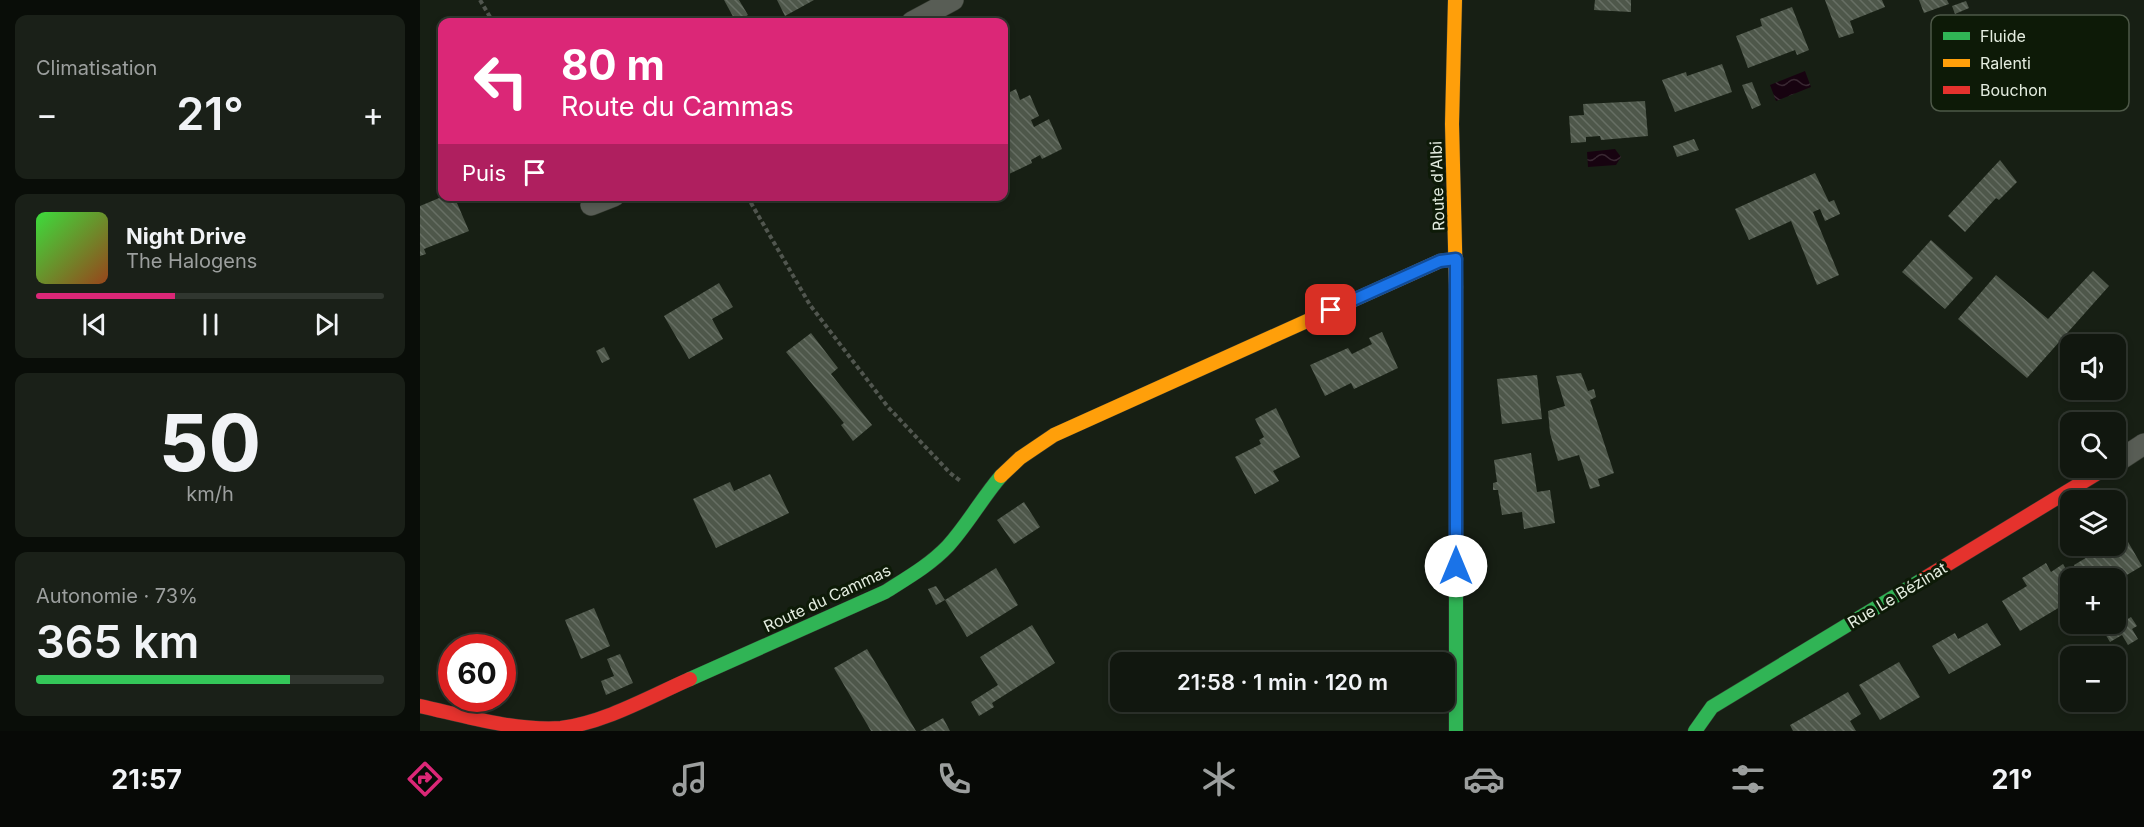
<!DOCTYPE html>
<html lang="fr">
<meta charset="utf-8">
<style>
:root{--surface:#11170f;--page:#1a2018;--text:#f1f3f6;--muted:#9c9f9e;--line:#30362f;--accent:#db2777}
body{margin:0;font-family:Inter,sans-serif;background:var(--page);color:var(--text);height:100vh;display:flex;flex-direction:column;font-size:22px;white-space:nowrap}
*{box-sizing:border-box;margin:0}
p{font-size:20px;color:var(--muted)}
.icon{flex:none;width:33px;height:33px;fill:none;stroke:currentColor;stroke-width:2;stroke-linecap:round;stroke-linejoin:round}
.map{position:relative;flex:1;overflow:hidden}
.panel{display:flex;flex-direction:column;gap:15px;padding:15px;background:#090d08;width:420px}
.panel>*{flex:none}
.top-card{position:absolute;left:18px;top:18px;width:570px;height:183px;border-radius:12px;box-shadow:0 3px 9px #0003,0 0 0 2px var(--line);background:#db2777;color:#fff;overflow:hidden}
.fabs{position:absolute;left:1640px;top:334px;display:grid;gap:12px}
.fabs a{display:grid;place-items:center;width:66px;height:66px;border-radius:12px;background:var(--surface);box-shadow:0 3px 9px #0003,0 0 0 2px var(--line);font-size:30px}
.speed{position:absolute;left:18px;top:634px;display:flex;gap:12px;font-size:30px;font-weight:700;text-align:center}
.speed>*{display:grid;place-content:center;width:78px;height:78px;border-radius:50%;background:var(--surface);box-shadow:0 3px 9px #0003,0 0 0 2px var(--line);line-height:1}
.speed .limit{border:9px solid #d22;background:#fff;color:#111}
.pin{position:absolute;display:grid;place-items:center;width:51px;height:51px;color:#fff;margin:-26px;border-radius:12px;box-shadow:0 3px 9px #0006}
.me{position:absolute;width:66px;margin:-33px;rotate:0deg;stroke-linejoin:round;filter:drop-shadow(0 0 4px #0008)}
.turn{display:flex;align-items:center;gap:21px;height:126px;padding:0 24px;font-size:27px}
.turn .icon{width:78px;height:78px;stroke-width:2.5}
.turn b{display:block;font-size:42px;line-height:51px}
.then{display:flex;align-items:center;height:57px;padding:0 24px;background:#0003;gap:12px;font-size:22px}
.big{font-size:45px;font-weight:600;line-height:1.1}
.panel .card{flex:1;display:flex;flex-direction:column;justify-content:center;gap:9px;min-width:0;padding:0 21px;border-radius:12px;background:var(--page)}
.panel .dial{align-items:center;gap:0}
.dial b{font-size:78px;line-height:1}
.song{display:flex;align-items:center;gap:18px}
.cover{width:72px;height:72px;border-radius:9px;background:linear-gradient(135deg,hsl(120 70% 55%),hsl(20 70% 35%))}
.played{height:6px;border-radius:3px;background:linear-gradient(90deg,var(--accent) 40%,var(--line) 40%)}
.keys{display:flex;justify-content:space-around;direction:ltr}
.heat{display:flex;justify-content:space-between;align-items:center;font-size:33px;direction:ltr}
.charge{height:9px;border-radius:4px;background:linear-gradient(90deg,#34c759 73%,var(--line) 0)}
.trip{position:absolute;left:690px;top:652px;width:345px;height:60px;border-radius:12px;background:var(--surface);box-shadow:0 3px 9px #0003,0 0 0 2px var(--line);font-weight:600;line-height:60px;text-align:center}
.tabs{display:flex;height:96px;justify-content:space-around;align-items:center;background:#070906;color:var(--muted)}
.tabs .icon{width:42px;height:42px}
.tabs .selected{color:var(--accent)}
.tabs b{font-size:27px;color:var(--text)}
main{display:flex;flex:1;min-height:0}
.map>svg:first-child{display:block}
.water{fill:url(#water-waves)}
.building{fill:url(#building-back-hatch)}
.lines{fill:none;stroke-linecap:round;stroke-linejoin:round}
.street-casing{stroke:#353b31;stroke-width:22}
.fast-casing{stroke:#353b31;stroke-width:15}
.slow-casing{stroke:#353b31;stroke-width:15}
.jam-casing{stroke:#353b31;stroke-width:15}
.path{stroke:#51564f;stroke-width:4;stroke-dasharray:4.5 3;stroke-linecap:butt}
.street{stroke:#585d55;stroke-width:21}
.fast{stroke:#30b455;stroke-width:14}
.slow{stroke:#ff9f0a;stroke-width:14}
.jam{stroke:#e5322d;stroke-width:14}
.route-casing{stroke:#114b97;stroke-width:15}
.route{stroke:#1a73e8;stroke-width:10}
.labels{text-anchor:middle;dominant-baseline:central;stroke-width:6;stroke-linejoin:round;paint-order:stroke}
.street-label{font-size:16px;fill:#e4ede0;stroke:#0d1a07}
.key{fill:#0d1a07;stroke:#4e5948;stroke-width:1.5}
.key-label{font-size:16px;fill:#e4ede0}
</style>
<main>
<section class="panel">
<div class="card"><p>Climatisation</p>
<div class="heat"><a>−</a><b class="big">21°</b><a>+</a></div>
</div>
<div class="card">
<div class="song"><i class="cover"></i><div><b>Night Drive</b><p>The Halogens</p></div></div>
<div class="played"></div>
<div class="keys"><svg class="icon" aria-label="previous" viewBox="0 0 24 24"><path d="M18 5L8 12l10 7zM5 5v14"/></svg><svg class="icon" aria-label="pause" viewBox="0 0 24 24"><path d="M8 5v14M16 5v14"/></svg><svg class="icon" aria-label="next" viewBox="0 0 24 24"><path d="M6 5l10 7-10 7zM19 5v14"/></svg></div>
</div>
<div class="card dial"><b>50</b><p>km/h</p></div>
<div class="card"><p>Autonomie · 73%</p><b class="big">365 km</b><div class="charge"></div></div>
</section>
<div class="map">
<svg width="1724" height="731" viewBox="0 0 1724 731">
<defs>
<pattern id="water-waves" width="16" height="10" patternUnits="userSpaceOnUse" patternTransform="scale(1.5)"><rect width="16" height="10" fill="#170310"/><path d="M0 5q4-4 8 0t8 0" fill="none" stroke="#392832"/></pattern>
<pattern id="building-back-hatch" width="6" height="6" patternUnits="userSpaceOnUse" patternTransform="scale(1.5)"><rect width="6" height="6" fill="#4e574a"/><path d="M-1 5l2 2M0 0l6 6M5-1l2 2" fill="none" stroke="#676f64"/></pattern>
</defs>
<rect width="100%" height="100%" fill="#171f14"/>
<!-- water -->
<g class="water">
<polygon points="1385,71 1391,87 1356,101 1350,85"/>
<polygon points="1195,149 1201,157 1196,165 1168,167 1167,152"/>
</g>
<!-- building -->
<g class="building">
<polygon points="304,0 319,0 328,15 316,22"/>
<polygon points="357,0 394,0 365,16"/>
<polygon points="1175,0 1211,0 1211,12 1174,10"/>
<polygon points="1405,0 1462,0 1465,7 1430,21 1434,33 1419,38"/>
<polygon points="1499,0 1527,0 1529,4 1504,13"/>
<polygon points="1546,1 1549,8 1535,14 1532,6"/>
<polygon points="1372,7 1389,50 1377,55 1375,50 1328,68 1316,36 1342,26 1340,19"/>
<polygon points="1302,64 1312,92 1255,112 1242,80 1266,72 1267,76"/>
<polygon points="1332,82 1341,105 1332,109 1322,85"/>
<polygon points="596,89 600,100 610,95 619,116 611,120 614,127 629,119 642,149 622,159 620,155 611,160 612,163 589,174 584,160 584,95"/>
<polygon points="1225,101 1228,136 1181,140 1180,136 1166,137 1166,142 1151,143 1149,116 1164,115 1163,104"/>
<polygon points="1274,139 1279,150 1257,157 1253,146"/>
<polygon points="1580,160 1597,182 1579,200 1576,198 1545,232 1528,216"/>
<polygon points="1395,173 1409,202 1414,200 1420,214 1405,221 1400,209 1393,212 1419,275 1397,285 1371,221 1329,240 1315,209"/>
<polygon points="24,196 34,196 49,231 4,249 6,254 0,256 0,206"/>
<polygon points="1511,240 1553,278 1525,309 1482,272"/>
<polygon points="1673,271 1689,286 1607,378 1538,319 1576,275 1628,319"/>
<polygon points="299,283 313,307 292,319 303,339 269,359 244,316"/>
<polygon points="962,332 978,368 934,389 931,383 905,396 890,365 928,348 932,354 952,344 949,338"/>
<polygon points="391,333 418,368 411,374 452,425 433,441 421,425 424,423 366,352"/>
<polygon points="184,347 190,359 182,363 176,351"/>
<polygon points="1161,373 1168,391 1174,389 1176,397 1170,400 1194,473 1178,479 1180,486 1170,489 1159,455 1138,461 1130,433 1128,411 1145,406 1136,376"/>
<polygon points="1117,375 1122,419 1082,424 1077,379"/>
<polygon points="856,408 880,457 853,471 859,481 835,494 815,457 841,444 839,440 844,437 835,419"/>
<polygon points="1111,453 1117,492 1130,490 1135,523 1104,529 1102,512 1082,515 1078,490 1073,490 1073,483 1077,482 1074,460"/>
<polygon points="350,474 369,513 296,548 273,499 310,482 314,491"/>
<polygon points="604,502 620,527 594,544 577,520"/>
<polygon points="1704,535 1722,566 1695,582 1695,579 1663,579 1654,565 1686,546 1695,546 1695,540"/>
<polygon points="1626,563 1631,572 1643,564 1652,579 1650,579 1650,601 1600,631 1582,601 1607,586 1602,578"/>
<polygon points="576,568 598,605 547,637 525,600"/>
<polygon points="516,586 525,600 516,605 508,589"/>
<polygon points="174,608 190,646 161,659 145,620"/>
<polygon points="1711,617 1717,626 1712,629 1718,639 1708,645 1702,635 1690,642 1681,627 1688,624 1691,629"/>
<polygon points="1567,623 1581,645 1529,674 1512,646 1535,633 1538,639"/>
<polygon points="612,625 635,663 572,703 574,707 559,716 551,702 578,685 560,657"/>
<polygon points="447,649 496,731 451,731 414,668"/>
<polygon points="200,654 213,683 186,695 181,681 194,676 187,659"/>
<polygon points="1479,662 1500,697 1460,720 1439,685"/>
<polygon points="1428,692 1441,714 1430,721 1436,731 1373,731 1370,725"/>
<polygon points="523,718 530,731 500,731"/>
</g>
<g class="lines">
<!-- street casing -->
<g class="street-casing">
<g id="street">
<polyline points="492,22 533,0"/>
<polyline points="171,205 194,196"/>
<polyline points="1695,463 1724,444"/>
</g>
</g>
<!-- fast casing -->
<g class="fast-casing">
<g id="fast">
<polyline points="1036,571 1036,731"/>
<path d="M270,679L465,592C487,578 510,565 528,546C548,524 562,498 581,476"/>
<polyline points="1275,731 1292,707 1505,578"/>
</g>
</g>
<!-- slow casing -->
<g class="slow-casing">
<g id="slow">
<polyline points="1035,0 1032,124 1036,287"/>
<polyline points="581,476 600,458 634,435 1020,261 1036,259"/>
</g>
</g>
<!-- jam casing -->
<g class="jam-casing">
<g id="jam">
<polyline points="1036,287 1036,571"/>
<polyline points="1505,578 1686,468"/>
<path d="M0,706C45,716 94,731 141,728C186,722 229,697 270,679"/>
</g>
</g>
<!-- path -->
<g class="path">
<polyline points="60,0 73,22"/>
<polyline points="327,196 390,305 468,407 530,473 542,482"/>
</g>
<!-- street -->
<use href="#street" class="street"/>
<!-- fast -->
<use href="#fast" class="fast"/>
<!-- slow -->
<use href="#slow" class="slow"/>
<!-- jam -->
<use href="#jam" class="jam"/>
</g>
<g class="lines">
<!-- route casing -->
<g class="route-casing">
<polyline id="route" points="911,310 1020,261 1036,259 1036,566"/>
</g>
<!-- route -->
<use href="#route" class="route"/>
</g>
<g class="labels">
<!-- street labels -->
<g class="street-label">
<text transform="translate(1017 186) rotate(-92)">Route d'Albi</text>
<text transform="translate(1477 595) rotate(-31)">Rue Le Bézinat</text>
<text transform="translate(407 598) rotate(-25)">Route du Cammas</text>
</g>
</g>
<!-- legend -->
<rect x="1511" y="15" width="198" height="96" rx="9" class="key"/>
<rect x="1523" y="32" width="27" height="8" fill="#30b455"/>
<rect x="1523" y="59" width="27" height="8" fill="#ff9f0a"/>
<rect x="1523" y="86" width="27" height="8" fill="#e5322d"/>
<g class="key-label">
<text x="1560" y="42">Fluide</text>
<text x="1560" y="69">Ralenti</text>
<text x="1560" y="96">Bouchon</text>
</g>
</svg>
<div class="fabs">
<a><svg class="icon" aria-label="sound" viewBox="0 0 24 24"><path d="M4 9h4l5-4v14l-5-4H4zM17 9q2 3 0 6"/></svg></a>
<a><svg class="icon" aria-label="search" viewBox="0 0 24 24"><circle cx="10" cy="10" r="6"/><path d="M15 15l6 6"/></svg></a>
<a><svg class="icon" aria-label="layers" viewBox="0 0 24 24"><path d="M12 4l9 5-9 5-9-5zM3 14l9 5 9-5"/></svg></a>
<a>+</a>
<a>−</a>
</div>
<div class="speed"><div class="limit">60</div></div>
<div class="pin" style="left:911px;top:310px;background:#d93025"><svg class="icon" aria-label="arrive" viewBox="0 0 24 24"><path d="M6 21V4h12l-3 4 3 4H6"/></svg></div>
<svg class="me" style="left:1036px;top:566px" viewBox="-20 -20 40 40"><circle r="19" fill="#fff"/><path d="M0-13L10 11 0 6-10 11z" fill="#1a73e8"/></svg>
<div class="trip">21:58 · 1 min · 120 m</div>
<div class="top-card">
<div class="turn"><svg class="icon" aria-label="left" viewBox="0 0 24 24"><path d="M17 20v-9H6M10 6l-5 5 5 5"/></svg><div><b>80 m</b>Route du Cammas</div></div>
<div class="then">Puis<svg class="icon" aria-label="arrive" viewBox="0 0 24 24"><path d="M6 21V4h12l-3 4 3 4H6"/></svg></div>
</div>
</div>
</main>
<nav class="tabs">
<b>21:57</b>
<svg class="icon selected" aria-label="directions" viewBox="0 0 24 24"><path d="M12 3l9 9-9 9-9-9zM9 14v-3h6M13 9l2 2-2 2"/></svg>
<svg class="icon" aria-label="music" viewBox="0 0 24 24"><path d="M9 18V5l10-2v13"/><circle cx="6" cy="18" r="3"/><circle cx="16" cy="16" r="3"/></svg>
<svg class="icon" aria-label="phone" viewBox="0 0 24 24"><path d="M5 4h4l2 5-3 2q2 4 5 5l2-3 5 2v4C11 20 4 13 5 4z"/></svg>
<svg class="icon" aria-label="climate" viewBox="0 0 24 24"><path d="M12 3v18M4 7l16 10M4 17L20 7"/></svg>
<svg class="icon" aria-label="car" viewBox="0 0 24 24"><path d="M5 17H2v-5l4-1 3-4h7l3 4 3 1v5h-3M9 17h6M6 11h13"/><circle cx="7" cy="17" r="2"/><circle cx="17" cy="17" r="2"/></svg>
<svg class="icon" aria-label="filters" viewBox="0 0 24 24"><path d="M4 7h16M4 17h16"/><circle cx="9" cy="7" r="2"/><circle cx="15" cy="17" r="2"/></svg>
<b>21°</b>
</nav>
